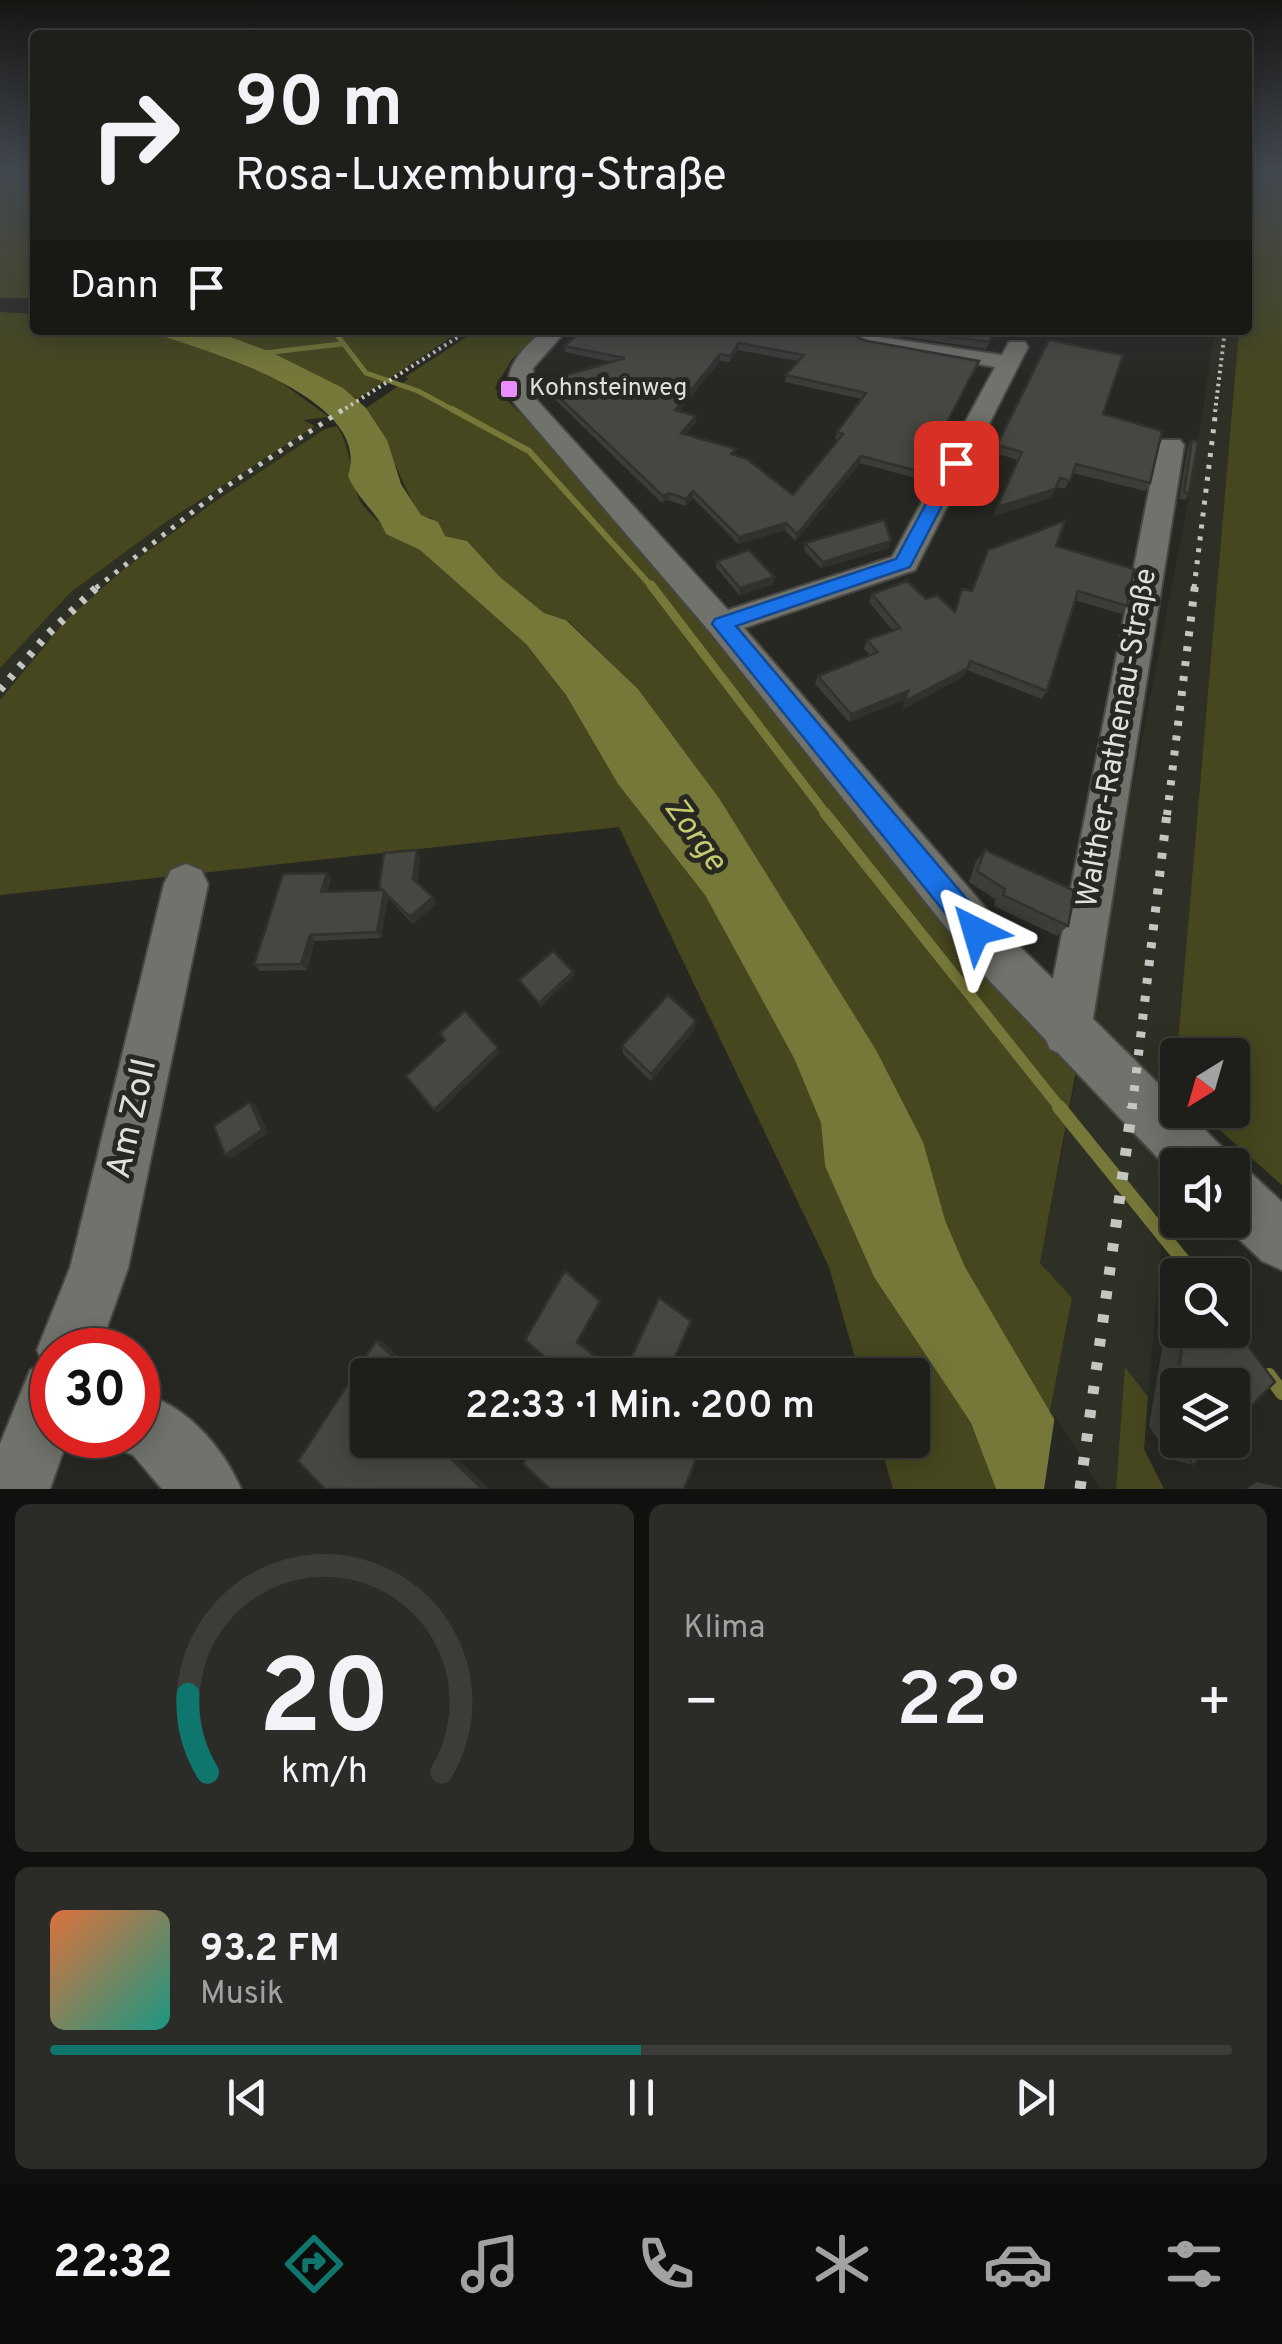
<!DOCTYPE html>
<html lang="de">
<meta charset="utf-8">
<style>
:root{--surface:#1e1e1a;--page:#2b2b27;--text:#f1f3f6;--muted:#a1a2a2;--line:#3c3c39;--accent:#0f766e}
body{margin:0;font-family:Overpass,sans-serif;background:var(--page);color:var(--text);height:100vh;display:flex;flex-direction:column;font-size:38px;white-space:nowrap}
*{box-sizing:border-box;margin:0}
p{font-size:32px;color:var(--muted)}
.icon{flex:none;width:55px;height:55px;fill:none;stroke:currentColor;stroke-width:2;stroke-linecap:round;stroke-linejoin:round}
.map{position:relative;height:1489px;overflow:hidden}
.panel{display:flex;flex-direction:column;gap:15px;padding:15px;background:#10100e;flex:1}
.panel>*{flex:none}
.top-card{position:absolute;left:30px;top:30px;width:1222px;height:305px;border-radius:10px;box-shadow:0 5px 25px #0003,0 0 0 2px var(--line);background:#1e1e1a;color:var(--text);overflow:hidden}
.needle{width:65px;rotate:217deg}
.controls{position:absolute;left:1160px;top:1038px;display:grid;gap:20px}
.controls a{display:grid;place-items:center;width:90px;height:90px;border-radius:10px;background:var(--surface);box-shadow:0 5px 25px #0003,0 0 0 2px var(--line);font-size:50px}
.speed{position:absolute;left:30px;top:1328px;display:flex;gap:20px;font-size:50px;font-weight:700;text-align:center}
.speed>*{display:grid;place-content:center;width:130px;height:130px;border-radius:50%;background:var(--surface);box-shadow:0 5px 25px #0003,0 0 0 2px var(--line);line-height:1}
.speed .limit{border:15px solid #d22;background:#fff;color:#111}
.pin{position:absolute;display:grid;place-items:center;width:85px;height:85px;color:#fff;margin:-42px;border-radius:20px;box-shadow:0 5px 15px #0006}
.me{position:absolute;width:110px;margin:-55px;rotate:320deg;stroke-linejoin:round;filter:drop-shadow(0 0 8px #0008)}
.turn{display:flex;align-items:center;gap:35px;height:210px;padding:0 40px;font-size:45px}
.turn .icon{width:130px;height:130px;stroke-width:2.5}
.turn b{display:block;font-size:70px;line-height:85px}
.then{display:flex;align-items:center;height:95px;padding:0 40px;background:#0003;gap:20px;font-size:38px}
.big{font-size:75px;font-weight:600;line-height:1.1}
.panel .widget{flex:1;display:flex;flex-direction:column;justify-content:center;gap:15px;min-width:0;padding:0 35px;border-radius:15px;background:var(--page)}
.panel .dial{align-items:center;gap:0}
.dial svg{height:260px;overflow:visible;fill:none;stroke:var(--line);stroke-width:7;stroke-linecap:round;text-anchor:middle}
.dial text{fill:var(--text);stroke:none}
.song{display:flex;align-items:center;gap:30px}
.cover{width:120px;height:120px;border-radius:15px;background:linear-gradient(135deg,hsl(20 70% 55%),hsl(170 70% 35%))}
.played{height:10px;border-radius:5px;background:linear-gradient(90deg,var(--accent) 50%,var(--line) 50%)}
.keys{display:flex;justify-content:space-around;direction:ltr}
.heat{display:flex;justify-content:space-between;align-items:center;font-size:55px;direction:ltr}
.panel .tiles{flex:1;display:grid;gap:15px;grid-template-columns:1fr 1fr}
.widget:last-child{grid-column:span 2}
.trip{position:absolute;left:350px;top:1358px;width:580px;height:100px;border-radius:10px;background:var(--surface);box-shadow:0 5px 25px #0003,0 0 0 2px var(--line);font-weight:600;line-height:100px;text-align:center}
.tab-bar{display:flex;height:160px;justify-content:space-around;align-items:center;background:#0c0c0a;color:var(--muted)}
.tab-bar .icon{width:70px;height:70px}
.tab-bar .on{color:var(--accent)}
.tab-bar b{font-size:45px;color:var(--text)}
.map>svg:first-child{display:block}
.built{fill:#2f3025}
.green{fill:#46471e}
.water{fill:#767839}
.pier{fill:#282823}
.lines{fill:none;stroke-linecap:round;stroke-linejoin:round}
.stream-far4{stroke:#767839;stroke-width:5}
.stream-far3{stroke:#767839;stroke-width:6}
.stream-far2{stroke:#767839;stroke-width:9}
.stream-far1{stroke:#767839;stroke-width:11}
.stream{stroke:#767839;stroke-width:14}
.minor-casing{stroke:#464742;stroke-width:4}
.minor{fill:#72726c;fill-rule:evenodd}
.rail-far4{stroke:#c5c5c1;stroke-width:4;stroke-dasharray:2.5 4;stroke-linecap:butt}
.rail-far3{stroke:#c5c5c1;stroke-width:5;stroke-dasharray:4 8;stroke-linecap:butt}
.rail-far2{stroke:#c5c5c1;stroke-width:8;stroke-dasharray:5 10;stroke-linecap:butt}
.rail-far1{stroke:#c5c5c1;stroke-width:9;stroke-dasharray:6 12;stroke-linecap:butt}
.rail{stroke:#c5c5c1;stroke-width:11;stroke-dasharray:8 16;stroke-linecap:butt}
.wall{fill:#3c3d38;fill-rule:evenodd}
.shaded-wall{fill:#31322e}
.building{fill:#464741;stroke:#31322e;stroke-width:2.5;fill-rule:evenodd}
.route{fill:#1a73e8;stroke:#114b97;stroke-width:2.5}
.poi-dot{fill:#e98dfd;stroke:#282823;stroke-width:4}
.labels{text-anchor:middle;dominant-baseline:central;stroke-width:10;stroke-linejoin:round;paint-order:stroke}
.far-poi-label{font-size:25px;fill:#dfdfdc;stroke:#282823;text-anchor:start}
.street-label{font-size:30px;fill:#dfdfdc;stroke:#282823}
.water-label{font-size:32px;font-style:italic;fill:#c7ca6e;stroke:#282823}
.near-street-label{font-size:35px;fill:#dfdfdc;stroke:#282823}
</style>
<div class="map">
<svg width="1282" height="1489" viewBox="0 0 1282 1489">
<rect width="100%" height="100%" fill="#282823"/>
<!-- built -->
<g class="built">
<polygon points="1215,330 1239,330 1148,1397 1126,1368 1116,1489 1095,1489 1049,1416 1072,1299 1040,1263 1188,503"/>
<polygon points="315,426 325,429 214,502 123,570 66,620 0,700 0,668 71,592 166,522"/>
</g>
<!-- green -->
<g class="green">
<rect x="0" y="170" width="35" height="128"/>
<polygon points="1252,170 1282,170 1282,1185 1197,1110 1232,1110 1232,1055 1178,1055 1177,1092 1174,1090 1239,330 1248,330 1248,231"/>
<polygon points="0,312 35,314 35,330 144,330 206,347 279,381 329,417 303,420 315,426 166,522 71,592 0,668"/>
<polygon points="212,330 462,330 358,399 271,352"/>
<path d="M477,330H545L512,359L495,388L562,456L1076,1071L1040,1263L1072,1298L1049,1416L965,1267L945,1220L760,865L719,798L638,689L567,620L544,613L500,577L467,541L445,536L431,518L421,516C399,481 389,442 366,408L409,379L405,377Z"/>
<path d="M337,426C351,448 350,470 357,494C361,511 403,544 420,550L526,644L566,695L618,784L705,895L794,1057L821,1123L825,1166L874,1277L971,1423L996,1489H893L879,1440H912V1375H860L829,1267L619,827L0,895V700L66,620L123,570L214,502L325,429Z"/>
<polygon points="1125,1367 1148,1397 1144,1449 1164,1489 1116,1489"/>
</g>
<!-- water -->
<path class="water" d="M144,330H212L271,352L343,388L366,408L387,440L401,484L421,515L438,522L445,536L467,541L500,577L544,613L566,620L638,689L719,798L876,1050L923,1142L945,1220L965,1267L1095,1489H996L971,1423L874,1277L825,1166L821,1123L794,1058L705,895L618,784L566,695L526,644L420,550L386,534C378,513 359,501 348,476C375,395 196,348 144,330Z"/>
<!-- pier -->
<polygon class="pier" points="1055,1415 1099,1486 1100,1489 1044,1489"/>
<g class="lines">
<!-- stream-far4 -->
<g class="stream-far4">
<polyline points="333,330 366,373 418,391 457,412"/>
<polyline points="264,353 341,344"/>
</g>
<!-- stream-far3 -->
<polyline class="stream-far3" points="452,409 529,451 653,588"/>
<!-- stream-far2 -->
<polyline class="stream-far2" points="651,585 827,815"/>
<!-- stream-far1 -->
<polyline class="stream-far1" points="825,813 1061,1109"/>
<!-- stream -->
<g class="stream">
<polyline points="1059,1107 1195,1275"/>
<polyline points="1269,1375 1282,1393"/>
</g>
<!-- minor casing -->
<g class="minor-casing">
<g id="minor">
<path d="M544,330H567L533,368L534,397L728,610L892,557L995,367L866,344L859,342L855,338L859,334L1002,355L1009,342H1025L1028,347L915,570L744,628L1016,943L1053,979L1158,445L1162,440H1180L1184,445L1093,1019L1178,1103V1110H1185L1221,1146L1229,1165H1178V1179L1058,1053L1050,1049L1046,1040L984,975L710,632L515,404C497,372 521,350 544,330Z"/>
<polygon points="186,864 201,870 208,884 128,1268 99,1350 52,1350 52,1435 69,1435 50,1489 0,1489 0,1444 30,1370 43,1364 37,1350 70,1268 164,884 171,870"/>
<polygon points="1232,1166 1252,1174 1282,1202 1282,1270 1262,1261 1219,1220 1232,1220"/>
<path d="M138,1393C184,1402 223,1447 241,1489H162L133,1455L115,1448L110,1435H138Z"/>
</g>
</g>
<!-- minor -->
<use href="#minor" class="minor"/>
<!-- rail-far4 -->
<g class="rail-far4">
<polyline points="340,412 469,330"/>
<polyline points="1215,412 1225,330"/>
</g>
<!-- rail-far3 -->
<g class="rail-far3">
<polyline points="96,588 218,492 344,409"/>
<polyline points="1194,588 1216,409"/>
</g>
<!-- rail-far2 -->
<g class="rail-far2">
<polyline points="0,690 47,635 99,585"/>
<polyline points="1167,815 1195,585"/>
</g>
<!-- rail-far1 -->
<polyline class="rail-far1" points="1132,1109 1167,813"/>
<!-- rail -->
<polyline class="rail" points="1080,1489 1132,1107"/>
</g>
<!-- wall -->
<g class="wall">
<path d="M583,330H997L986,349L860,330L856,333L858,338L867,341L979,361L919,479L860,463L795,541L785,530L738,544L693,498L685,506L668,500L662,503L544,389L543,382L612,362L565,352L564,346ZM738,350L798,361L786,375L785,382L862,399L837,432L835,439L838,440L793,495L735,456L685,435L696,422L679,411L720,361L729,362Z"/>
<polygon points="1103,414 1150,483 1145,491 1073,473 1065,489 1056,487 1051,498 993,516 1018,460 994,453 997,445"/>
<polygon points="1192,440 1189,494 1185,500 1179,499 1188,447"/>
<polygon points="805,543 889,548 821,568 804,550"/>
<polygon points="1056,546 1127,606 1121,614 1075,600 1047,691 1042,699 967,670 964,676 902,710 905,699 849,722 815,684 818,676 870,655 864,649 867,640 893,631 869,602 872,594 926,599 954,611 962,589 972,591"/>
<polygon points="717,561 774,577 773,584 739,595 716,567"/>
<polygon points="985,850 1068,926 1057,936 994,906 995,899 969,882 976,861"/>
<polygon points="420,857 417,883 436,904 413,924 388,898 381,938 315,941 307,970 260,971 254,965 327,873 331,879 328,892 381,890"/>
<polygon points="695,1029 651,1081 623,1054 622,1046"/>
<polygon points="1194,1272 1196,1275 1178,1275 1178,1330 1232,1330 1193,1465 1171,1459 1149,1426 1175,1273"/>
<polygon points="1257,1482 1282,1488 1282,1489 1246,1489"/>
</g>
<!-- shaded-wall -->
<g class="shaded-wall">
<polygon points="739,343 738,350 729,362 730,356"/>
<polygon points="720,354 720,361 675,417 675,410"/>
<polygon points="979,361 976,367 919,479 921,472"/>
<polygon points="696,416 696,422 680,440 681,433"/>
<polygon points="861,456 860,463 795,541 797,534"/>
<polygon points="1055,489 1051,498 993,516 997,507"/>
<polygon points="693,491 693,498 685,506 686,499"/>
<polygon points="669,493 668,500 662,503 663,496"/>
<polygon points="786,523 785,530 738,544 739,537"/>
<polygon points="891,541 889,548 821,568 823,562"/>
<polygon points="774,577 773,584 739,595 740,588"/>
<polygon points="968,668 964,676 902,710 905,701"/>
<polygon points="908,691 905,699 849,722 851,714"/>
<polygon points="417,850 420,857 417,886 413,879"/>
<polygon points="327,873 331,879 326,898 321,892"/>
<polygon points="384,892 388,898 381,938 377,932"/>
<polygon points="433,897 436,904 413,924 410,917"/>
<polygon points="310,935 315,941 307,970 301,964"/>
<polygon points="573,972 574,976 540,1007 539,1003"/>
<polygon points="696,1021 695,1029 651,1081 651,1074"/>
<polygon points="498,1048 500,1052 438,1113 434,1110"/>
<polygon points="250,1102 256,1105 268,1133 232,1158 225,1155"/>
<polygon points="567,1273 601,1302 579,1341 620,1375 617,1375 577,1342"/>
<polygon points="381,1340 419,1375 414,1375 376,1341"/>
<polygon points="442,1440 444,1440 442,1443 489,1489 482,1489 438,1446"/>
</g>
<!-- building -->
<g class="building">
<path d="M583,330H854L858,338L867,341L979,361L921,472L861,456L797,534L786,523L739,537L693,491L686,499L669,493L663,496L543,382L625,358L564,346ZM739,343L804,355L786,375L866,393L837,432L843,434L793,495L747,459L731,454L736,449L681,433L696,416L675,410L720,354L730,356Z"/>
<polygon points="903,330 996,330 989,342"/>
<polygon points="1049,340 1123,355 1103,414 1162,431 1150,483 1076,464 1070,481 1060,478 1055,489 997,507 1022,452 997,445"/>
<polygon points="1192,440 1198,442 1189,494 1184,492"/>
<polygon points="884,520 891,541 823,562 805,543"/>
<polygon points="1065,521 1056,546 1134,569 1127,606 1078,591 1047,691 970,661 968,668 905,701 908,691 851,714 818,676 878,652 867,640 900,628 872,594 907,581 926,599 937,595 955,612 962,589 972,591 988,550"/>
<polygon points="749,550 774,577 740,588 717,561"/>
<polygon points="417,850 413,879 433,897 410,917 384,892 377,932 310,935 301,964 254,965 283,874 327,873 321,892 383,890 379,887 384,853"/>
<polygon points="985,850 1075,891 1068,926 1003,895 1005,889 977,871"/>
<polygon points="553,951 573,972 539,1003 519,980"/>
<polygon points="668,995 696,1021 651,1074 622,1046"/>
<polygon points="465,1011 498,1048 434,1110 406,1076 445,1040 440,1033"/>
<polygon points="250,1102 262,1130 225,1155 214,1126"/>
<polygon points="565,1271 600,1301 577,1342 617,1375 565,1375 525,1340"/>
<polygon points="659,1298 691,1321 667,1375 623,1375"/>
<polygon points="1232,1325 1275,1382 1232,1425 1232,1385 1178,1385 1178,1440 1217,1440 1193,1465 1169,1430 1185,1330 1232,1330"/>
<polygon points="376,1341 414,1375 368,1375 368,1440 442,1440 438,1446 482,1489 325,1489 298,1461"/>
<polygon points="536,1440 696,1440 702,1445 684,1489 550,1489 523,1464"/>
<polygon points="784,1440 815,1440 809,1458"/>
</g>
<!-- sky -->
<linearGradient id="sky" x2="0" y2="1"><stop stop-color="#161613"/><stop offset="0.45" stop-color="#424850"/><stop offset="1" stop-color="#424850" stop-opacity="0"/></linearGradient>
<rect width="1282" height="378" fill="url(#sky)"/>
<!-- route -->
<polygon class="route" points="956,458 964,463 910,567 736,626 986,922 990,931 986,940 976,944 967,940 712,624 715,619 896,559 948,463"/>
<!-- markers -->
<rect class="poi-dot" x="499" y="379" width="20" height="20" rx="5"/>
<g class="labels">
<!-- far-poi labels -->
<g class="far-poi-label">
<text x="529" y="389">Kohnsteinweg</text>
</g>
<!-- street labels -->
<g class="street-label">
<text transform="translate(1118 738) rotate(-80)">Walther-Rathenau-Straße</text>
</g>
<!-- water labels -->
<g class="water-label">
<text transform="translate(694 835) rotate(54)">Zorge</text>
</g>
<!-- near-street labels -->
<g class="near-street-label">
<text transform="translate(133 1119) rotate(-77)">Am Zoll</text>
</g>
</g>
</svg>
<div class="controls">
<a><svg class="needle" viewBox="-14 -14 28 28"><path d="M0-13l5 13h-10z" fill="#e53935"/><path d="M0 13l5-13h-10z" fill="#a1a2a2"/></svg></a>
<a><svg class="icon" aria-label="sound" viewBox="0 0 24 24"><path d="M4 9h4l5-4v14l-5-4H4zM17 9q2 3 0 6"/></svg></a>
<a><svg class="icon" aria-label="search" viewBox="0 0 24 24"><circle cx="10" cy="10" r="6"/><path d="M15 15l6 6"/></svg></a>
<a><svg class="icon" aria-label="layers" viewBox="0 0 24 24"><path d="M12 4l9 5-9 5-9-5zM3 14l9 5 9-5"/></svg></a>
</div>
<div class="speed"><div class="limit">30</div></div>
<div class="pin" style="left:956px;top:463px;background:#d93025"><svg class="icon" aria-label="arrive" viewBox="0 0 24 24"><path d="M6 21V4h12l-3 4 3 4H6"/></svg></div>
<svg class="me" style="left:976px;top:931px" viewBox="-20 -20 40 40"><path d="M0-17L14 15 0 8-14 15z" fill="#1a73e8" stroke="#fff" stroke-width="4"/></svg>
<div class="trip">22:33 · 1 Min. · 200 m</div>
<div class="top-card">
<div class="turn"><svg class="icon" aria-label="right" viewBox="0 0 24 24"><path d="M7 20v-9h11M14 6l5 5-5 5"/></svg><div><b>90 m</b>Rosa-Luxemburg-Straße</div></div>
<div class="then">Dann<svg class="icon" aria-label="arrive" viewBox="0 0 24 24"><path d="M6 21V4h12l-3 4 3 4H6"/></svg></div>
</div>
</div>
<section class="panel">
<div class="tiles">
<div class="widget dial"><svg viewBox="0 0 100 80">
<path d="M14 69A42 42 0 1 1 86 69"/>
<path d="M14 69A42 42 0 0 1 8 45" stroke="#0f766e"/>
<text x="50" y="56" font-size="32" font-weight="700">20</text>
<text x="50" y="72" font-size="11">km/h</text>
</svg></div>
<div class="widget"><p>Klima</p>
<div class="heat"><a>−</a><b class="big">22°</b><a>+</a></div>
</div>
<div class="widget">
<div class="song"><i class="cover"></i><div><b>93.2 FM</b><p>Musik</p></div></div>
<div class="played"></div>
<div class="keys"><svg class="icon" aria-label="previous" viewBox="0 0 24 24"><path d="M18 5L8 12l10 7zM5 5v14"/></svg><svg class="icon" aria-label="pause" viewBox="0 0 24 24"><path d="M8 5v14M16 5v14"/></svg><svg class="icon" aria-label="next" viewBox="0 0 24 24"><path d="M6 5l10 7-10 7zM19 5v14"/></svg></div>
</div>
</div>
</section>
<nav class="tab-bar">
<b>22:32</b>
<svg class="icon on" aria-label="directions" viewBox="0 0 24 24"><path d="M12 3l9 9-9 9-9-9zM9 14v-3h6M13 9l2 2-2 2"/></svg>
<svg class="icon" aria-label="music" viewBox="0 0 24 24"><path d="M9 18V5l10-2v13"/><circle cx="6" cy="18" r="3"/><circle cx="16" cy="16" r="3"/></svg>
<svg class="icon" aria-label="phone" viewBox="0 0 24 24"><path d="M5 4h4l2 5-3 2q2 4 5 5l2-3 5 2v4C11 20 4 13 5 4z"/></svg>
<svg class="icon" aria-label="climate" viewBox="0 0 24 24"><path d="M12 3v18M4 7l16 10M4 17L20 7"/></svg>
<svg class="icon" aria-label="car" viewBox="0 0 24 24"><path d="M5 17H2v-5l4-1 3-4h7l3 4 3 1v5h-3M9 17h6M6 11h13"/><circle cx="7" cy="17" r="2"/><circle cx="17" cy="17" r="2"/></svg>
<svg class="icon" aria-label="filters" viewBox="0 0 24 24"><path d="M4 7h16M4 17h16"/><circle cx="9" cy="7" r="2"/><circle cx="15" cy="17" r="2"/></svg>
</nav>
